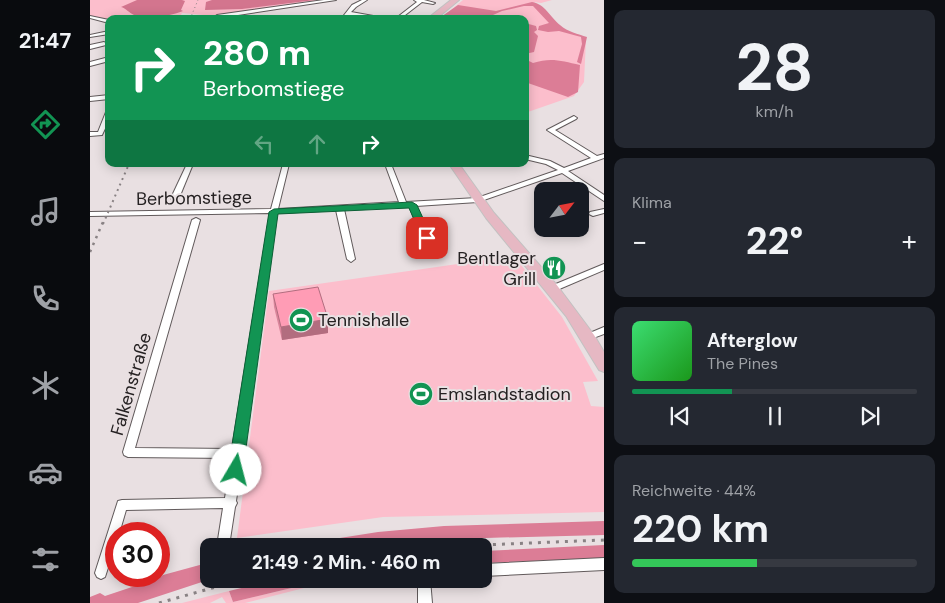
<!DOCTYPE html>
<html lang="de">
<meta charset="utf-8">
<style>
:root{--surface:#171b24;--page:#242831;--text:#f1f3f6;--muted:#9ea1a6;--line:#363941;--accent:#129453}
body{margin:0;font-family:"DM Sans",sans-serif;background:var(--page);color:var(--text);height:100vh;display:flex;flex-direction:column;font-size:19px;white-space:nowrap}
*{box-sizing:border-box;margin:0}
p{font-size:16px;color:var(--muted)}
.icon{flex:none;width:28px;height:28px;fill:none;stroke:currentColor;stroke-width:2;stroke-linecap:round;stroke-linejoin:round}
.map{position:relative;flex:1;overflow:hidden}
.side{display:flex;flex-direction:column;gap:10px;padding:10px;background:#0d0f14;width:341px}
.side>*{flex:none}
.guide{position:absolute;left:15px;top:15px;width:424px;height:152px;border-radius:10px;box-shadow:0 2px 12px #0003;background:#129453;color:#fff;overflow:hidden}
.needle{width:32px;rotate:58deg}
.tools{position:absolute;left:444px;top:182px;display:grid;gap:10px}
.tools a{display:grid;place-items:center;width:55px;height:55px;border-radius:10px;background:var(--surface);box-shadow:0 2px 12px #0003;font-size:25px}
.speed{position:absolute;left:15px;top:522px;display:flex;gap:10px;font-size:25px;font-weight:700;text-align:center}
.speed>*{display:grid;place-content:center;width:65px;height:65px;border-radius:50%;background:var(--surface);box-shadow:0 2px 12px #0003;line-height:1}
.speed .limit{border:8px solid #d22;background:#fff;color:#111}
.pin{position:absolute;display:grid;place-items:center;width:42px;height:42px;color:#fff;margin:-21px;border-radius:10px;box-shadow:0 2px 8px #0006}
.me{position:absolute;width:55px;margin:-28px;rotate:8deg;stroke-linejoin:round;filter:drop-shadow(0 0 4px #0008)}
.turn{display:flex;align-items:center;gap:18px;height:105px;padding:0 15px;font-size:22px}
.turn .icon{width:65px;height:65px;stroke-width:2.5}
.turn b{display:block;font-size:35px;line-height:42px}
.lanes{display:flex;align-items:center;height:48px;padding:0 15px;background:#0003;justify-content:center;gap:25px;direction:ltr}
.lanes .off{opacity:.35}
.big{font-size:38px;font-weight:700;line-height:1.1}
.side .card{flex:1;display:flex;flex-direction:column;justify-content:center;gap:8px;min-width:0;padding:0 18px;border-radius:10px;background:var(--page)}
.side .dial{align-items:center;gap:0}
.dial b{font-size:65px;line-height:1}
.song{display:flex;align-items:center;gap:15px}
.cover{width:60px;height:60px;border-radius:8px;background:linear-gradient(135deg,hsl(140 70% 55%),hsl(120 70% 35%))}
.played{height:5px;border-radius:2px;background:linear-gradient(90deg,var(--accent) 35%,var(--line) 35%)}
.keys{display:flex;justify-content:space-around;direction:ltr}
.heat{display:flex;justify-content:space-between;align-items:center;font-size:28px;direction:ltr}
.charge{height:8px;border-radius:4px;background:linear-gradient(90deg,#34c759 44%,var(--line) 0)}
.trip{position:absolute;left:110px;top:538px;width:292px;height:50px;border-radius:10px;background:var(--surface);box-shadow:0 2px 12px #0003;font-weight:700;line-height:50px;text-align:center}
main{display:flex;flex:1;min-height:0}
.tabs{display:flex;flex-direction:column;width:90px;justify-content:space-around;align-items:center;background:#090b0e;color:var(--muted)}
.tabs .icon{width:35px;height:35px}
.tabs .on{color:var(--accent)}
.tabs b{font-size:22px;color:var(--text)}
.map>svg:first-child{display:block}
.green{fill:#fcbecc}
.forest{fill:#dc7d96}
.water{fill:#d3758e}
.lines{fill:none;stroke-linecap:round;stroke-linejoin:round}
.street-casing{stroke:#615a5b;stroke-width:2}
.primary-casing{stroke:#c2c1c1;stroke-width:2}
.street{fill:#fff;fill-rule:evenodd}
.primary{fill:#e6b8c3;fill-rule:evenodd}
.rail-far3{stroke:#898284;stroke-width:1;stroke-dasharray:1 3;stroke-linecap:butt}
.rail-far2{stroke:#898284;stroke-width:2;stroke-dasharray:2 4;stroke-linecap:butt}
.rail-far1{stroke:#898284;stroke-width:2.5;stroke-dasharray:2.5 5;stroke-linecap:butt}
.rail{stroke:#898284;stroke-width:3;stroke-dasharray:3 6;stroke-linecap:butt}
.wall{fill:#db869c}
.shaded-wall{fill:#b26d7f}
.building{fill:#ff9cb5;stroke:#b26d7f}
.route{fill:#129453;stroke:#0c6036}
.labels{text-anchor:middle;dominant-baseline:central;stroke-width:4;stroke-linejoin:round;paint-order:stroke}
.street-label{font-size:18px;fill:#252122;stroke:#e9e0e2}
.poi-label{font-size:18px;fill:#252122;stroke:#e9e0e2;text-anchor:start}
</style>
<main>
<nav class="tabs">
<b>21:47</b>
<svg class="icon on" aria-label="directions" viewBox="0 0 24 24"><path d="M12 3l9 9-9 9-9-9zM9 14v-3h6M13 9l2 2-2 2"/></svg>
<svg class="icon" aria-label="music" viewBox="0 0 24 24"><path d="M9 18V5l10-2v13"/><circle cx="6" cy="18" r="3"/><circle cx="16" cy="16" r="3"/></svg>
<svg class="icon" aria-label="phone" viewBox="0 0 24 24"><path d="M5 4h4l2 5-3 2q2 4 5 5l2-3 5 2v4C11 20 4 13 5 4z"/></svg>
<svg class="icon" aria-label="climate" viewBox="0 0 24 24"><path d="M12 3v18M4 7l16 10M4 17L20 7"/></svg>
<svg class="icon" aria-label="car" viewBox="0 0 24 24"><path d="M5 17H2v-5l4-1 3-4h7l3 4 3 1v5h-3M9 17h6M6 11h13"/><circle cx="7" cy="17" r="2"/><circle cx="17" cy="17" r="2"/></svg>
<svg class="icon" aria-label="filters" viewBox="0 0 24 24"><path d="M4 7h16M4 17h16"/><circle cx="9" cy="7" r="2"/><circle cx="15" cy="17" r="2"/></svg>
</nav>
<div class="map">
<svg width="514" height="603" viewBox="0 0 514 603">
<rect width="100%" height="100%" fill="#e9e0e2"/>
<!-- green -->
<g class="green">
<polygon points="0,0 237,0 124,16 92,13 89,19 19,19 19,22 0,17"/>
<polygon points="373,0 462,0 451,3 444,2 466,27 496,39 494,82 484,96 435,113 435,19 350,19"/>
<polygon points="424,256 472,317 508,381 493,382 501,406 514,407 514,512 293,517 147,538 179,291"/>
<polygon points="251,579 257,579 214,588 155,603 136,603 132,597 120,603 92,603 139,591 143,602 214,585"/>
</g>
<!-- forest -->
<g class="forest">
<path d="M442,2C455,4 460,17 470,25C478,32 488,34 497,37L491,64L487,62L492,44L491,37L469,31L458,32L448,30L449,26L459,23L443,6H434L412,11L394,19H348L368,5L406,11Z"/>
<polygon points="435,23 446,26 447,30 444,32 448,36 444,52 435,54"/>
<path d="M435,59L443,63C461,57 472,61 490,65L488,92L478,97L435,82Z"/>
<polygon points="514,521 514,535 395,538 297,546 199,546 288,532 354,526"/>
<polygon points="514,545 514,558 394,563 394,551"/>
<polygon points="117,563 119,566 119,577 115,581 48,603 0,603 0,597 10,593 15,596 69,578 73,575"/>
<polygon points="188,579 251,579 214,585 143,602 139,591"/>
</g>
<!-- water -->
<g class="water">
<path d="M47,0H92L95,1L91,10L93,11C80,16 57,20 44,15C39,13 36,8 31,7Z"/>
<polygon points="122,0 225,0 152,9 115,10 116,2"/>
</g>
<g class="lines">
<!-- street casing -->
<g class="street-casing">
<g id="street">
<polygon points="234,0 246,0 122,19 127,15"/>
<polygon points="272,0 277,0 266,7 261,12 300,19 287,19 259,15 256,19 251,19 262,5"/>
<polygon points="324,0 334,0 345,3 343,4 332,2 310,19 305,19 327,2"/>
<polygon points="0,16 19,20 19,23 0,18"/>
<polygon points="19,31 19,34 0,37 0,35"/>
<polygon points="14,42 17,44 16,45 0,49 0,45"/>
<polygon points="19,57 19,61 0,66 0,62"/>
<polygon points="19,95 19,99 0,101 0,97"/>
<polygon points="19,110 19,120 12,135 0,136 0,132 8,132 16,112"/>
<polygon points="484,116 487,118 486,119 465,130 507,156 514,154 514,158 478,171 514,195 514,201 472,173 388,202 326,206 341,238 337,240 333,238 319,206 254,209 265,259 261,262 257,259 246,210 187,213 146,501 147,503 145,507 139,546 127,546 133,508 36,510 29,534 26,534 26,543 15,577 11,579 7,577 5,573 28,501 32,500 135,498 141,458 38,457 34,455 33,452 102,220 106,218 110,220 45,448 142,449 180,213 0,216 0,212 181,209 193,164 199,164 188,209 309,202 295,164 301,164 316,202 387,198 468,170 456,164 435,159 435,155 460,161 474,168 501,158 457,130"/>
<polygon points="97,164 103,164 89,198 85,200 82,200 81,198"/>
<polygon points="514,209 514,213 503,216 499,214 500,212"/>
<polygon points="514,264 514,270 467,290 461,290 460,288 461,286"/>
<polygon points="514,327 514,334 498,340 495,339 493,337 495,335"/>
<polygon points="514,558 514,570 394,576 394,564"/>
<polygon points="328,579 340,579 342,603 328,603"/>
</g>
</g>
<!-- primary casing -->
<g class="primary-casing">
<g id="primary">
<polygon points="361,0 369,0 346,19 337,19"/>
<polygon points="359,164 369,164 404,213 466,284 504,335 514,352 514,372 509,370 476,316 396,218"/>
</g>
</g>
<!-- street -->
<use href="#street" class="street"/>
<!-- primary -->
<use href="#primary" class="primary"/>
<!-- rail-far3 -->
<polyline class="rail-far3" points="100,19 108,0"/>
<!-- rail-far2 -->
<polyline class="rail-far2" points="13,224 39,164"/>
<!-- rail-far1 -->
<polyline class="rail-far1" points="0,252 13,222"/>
<!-- rail -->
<g class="rail">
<polyline points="367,546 514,540"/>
<polyline points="69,603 154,579"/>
</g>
</g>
<!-- wall -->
<polygon class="wall" points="183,294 238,319 238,333 192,340 184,307"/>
<!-- shaded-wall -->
<polygon class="shaded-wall" points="238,319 238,333 192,340 191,327"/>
<!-- building -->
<polygon class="building" points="228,287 238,319 191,327 183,294"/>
<!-- route -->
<polygon class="route" points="322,202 327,205 342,238 340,240 337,241 332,238 319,208 188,214 153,470 151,474 146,476 140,474 138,470 179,212 184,209"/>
<!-- icons -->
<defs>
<g id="restaurant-disc" transform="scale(1.25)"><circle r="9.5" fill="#129453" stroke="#e9e0e2"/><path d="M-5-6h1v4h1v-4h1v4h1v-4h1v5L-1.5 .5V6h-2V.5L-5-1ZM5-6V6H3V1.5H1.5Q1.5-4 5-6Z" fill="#fff"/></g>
<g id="stadium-disc" transform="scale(1.25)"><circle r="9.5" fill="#129453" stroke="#e9e0e2"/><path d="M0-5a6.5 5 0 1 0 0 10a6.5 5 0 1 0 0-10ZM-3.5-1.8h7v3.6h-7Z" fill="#fff"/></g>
</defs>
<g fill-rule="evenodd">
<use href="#restaurant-disc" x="464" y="268"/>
<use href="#stadium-disc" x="211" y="320"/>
<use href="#stadium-disc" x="331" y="394"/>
</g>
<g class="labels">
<!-- street labels -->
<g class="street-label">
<text transform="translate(104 198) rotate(-1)">Berbomstiege</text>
<text transform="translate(41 384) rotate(-74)">Falkenstraße</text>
</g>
<!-- poi labels -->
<g class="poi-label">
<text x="446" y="258" text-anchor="end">Bentlager<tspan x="446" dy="21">Grill</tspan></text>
<text x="228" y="320">Tennishalle</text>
<text x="348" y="394">Emslandstadion</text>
</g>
</g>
</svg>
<div class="tools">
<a><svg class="needle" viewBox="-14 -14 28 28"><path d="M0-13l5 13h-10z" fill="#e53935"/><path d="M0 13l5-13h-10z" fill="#9ea1a6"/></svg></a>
</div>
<div class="speed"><div class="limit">30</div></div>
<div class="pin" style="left:337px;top:238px;background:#d93025"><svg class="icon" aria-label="arrive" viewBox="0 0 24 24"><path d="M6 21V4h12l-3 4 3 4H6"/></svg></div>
<svg class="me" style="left:146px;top:470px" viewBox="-20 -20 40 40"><circle r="19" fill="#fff"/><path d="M0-13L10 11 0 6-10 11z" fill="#129453"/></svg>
<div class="trip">21:49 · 2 Min. · 460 m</div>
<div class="guide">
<div class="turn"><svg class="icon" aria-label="right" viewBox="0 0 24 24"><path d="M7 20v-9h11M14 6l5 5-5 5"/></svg><div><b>280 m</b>Berbomstiege</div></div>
<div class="lanes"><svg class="icon off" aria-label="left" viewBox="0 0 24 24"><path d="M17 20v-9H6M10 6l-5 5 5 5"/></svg><svg class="icon off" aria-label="ahead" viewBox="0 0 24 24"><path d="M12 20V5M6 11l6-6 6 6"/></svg><svg class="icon" aria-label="right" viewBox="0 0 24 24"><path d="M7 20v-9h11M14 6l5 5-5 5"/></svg></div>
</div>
</div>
<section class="side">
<div class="card dial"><b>28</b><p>km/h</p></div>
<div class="card"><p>Klima</p>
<div class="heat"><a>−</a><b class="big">22°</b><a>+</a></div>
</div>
<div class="card">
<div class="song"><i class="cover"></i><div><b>Afterglow</b><p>The Pines</p></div></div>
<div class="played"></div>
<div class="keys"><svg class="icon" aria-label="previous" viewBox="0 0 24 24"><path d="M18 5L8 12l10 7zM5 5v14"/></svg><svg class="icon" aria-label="pause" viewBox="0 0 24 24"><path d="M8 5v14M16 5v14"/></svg><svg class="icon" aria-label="next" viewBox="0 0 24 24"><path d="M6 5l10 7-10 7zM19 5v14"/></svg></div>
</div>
<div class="card"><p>Reichweite · 44%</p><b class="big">220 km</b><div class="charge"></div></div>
</section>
</main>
